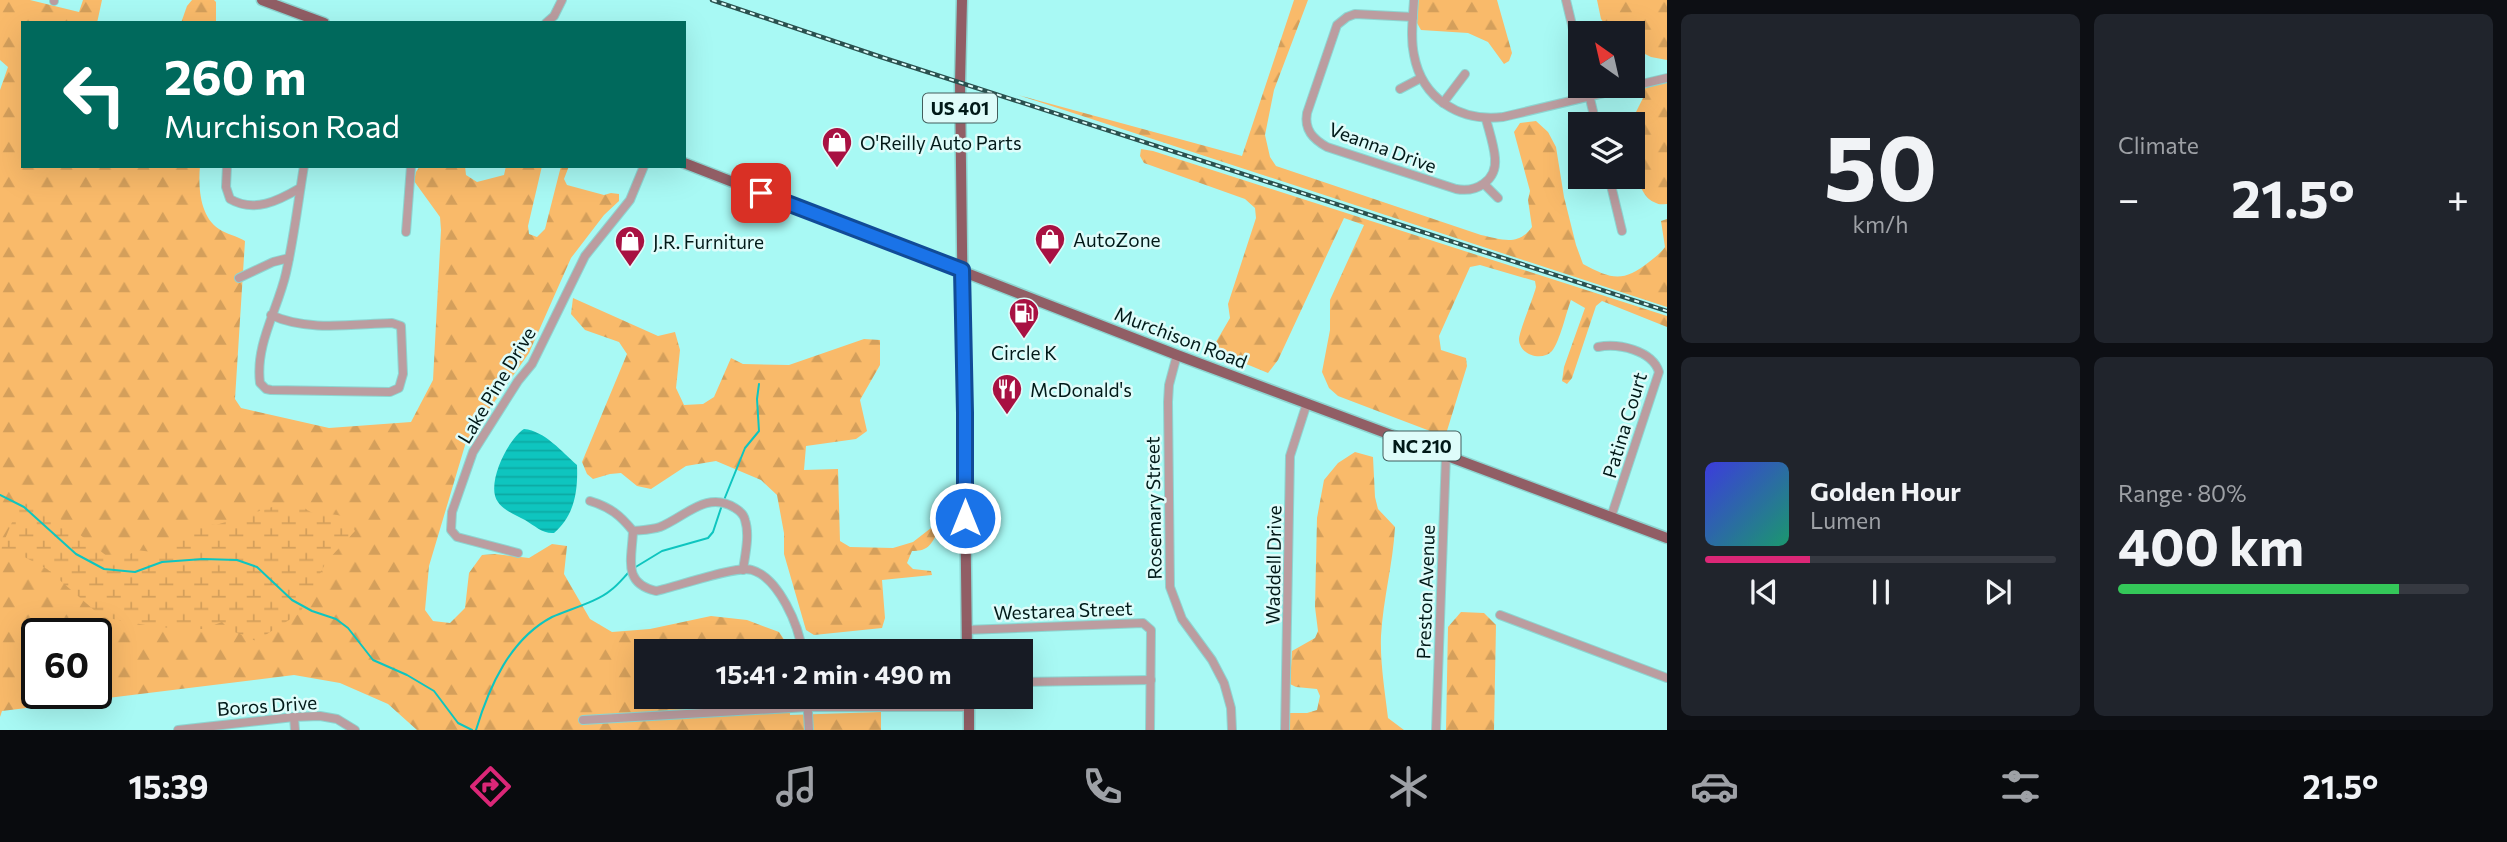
<!DOCTYPE html>
<meta charset="utf-8">
<style>
:root{--surface:#171b24;--page:#20242c;--text:#f1f3f6;--muted:#9ea1a6;--line:#363941;--accent:#db2777}
body{margin:0;font-family:Commissioner,sans-serif;background:var(--page);color:var(--text);height:100vh;display:flex;flex-direction:column;font-size:26px;white-space:nowrap}
*{box-sizing:border-box;margin:0}
p{font-size:23px;color:var(--muted)}
.icon{flex:none;width:38px;height:38px;fill:none;stroke:currentColor;stroke-width:2;stroke-linecap:round;stroke-linejoin:round}
.map{position:relative;flex:1;overflow:hidden}
.panel{display:flex;flex-direction:column;gap:14px;padding:14px;background:#0d0f14;width:840px}
.panel>*{flex:none}
.top-card{position:absolute;left:21px;top:21px;width:665px;height:147px;border-radius:0px;box-shadow:0 7px 28px #0002;background:#00695c;color:#fff;overflow:hidden}
.needle{width:46px;rotate:326deg}
.buttons{position:absolute;left:1568px;top:21px;display:grid;gap:14px}
.buttons a{display:grid;place-items:center;width:77px;height:77px;border-radius:0px;background:var(--surface);box-shadow:0 7px 28px #0002;font-size:35px}
.speed{position:absolute;left:21px;top:618px;display:flex;gap:14px;font-size:35px;font-weight:700;text-align:center}
.speed>*{display:grid;place-content:center;width:91px;height:91px;border-radius:50%;background:var(--surface);box-shadow:0 7px 28px #0002;line-height:1}
.speed .limit{border:4px solid #111;border-radius:10px;background:#fff;color:#111}
.pin{position:absolute;display:grid;place-items:center;width:60px;height:60px;color:#fff;margin:-30px;border-radius:14px;box-shadow:0 4px 10px #0006}
.me{position:absolute;width:77px;margin:-38px;rotate:0deg;stroke-linejoin:round;filter:drop-shadow(0 0 5px #0008)}
.turn{display:flex;align-items:center;gap:24px;height:147px;padding:0 28px;font-size:32px}
.turn .icon{width:91px;height:91px;stroke-width:2.5}
.turn b{display:block;font-size:49px;line-height:60px}
.big{font-size:52px;font-weight:700;line-height:1.1}
.panel .widget{flex:1;display:flex;flex-direction:column;justify-content:center;gap:10px;min-width:0;padding:0 24px;border-radius:10px;background:var(--page)}
.panel .dial{align-items:center;gap:0}
.dial b{font-size:91px;line-height:1}
.song{display:flex;align-items:center;gap:21px}
.cover{width:84px;height:84px;border-radius:10px;background:linear-gradient(135deg,hsl(240 70% 55%),hsl(160 70% 35%))}
.played{height:7px;border-radius:4px;background:linear-gradient(90deg,var(--accent) 30%,var(--line) 30%)}
.keys{display:flex;justify-content:space-around;direction:ltr}
.heat{display:flex;justify-content:space-between;align-items:center;font-size:38px;direction:ltr}
.charge{height:10px;border-radius:5px;background:linear-gradient(90deg,#34c759 80%,var(--line) 0)}
.panel .tiles{flex:1;display:grid;gap:14px;grid-template-columns:repeat(2,1fr)}
.trip{position:absolute;left:634px;top:639px;width:399px;height:70px;border-radius:0px;background:var(--surface);box-shadow:0 7px 28px #0002;font-weight:700;line-height:70px;text-align:center}
.tab-bar{display:flex;height:112px;justify-content:space-around;align-items:center;background:#090b0e;color:var(--muted)}
.tab-bar .icon{width:49px;height:49px}
.tab-bar .current{color:var(--accent)}
.tab-bar b{font-size:32px;color:var(--text)}
main{display:flex;flex:1;min-height:0}
.map>svg:first-child{display:block}
.forest{fill:url(#forest-firs);fill-rule:evenodd}
.wetland{fill:url(#wetland-marsh)}
.water{fill:url(#water-rules)}
.lines{fill:none;stroke-linecap:round;stroke-linejoin:round}
.stream{stroke:#0ec5bf;stroke-width:2}
.minor-casing{stroke:#8dd5d1;stroke-width:10}
.major-casing{stroke:#8dd5d1;stroke-width:13}
.minor{stroke:#bb9da0;stroke-width:8}
.major{stroke:#915e65;stroke-width:10}
.rail-casing{stroke:#2a514f;stroke-width:4.5}
.rail{stroke:#defcfa;stroke-width:2;stroke-dasharray:5;stroke-linecap:butt}
.route-casing{stroke:#114b97;stroke-width:18}
.route{stroke:#1a73e8;stroke-width:12}
.labels{text-anchor:middle;dominant-baseline:central;stroke-width:5;stroke-linejoin:round;paint-order:stroke}
.shield{fill:#defcfa;stroke:#435d5c;stroke-width:2}
.shield-label{font-size:18px;font-weight:bold;fill:#011918}
.poi-label{font-size:19px;fill:#011918;stroke:#defcfa;text-anchor:start}
.street-label{font-size:19px;fill:#011918;stroke:#defcfa}
</style>
<main>
<div class="map">
<svg width="1667" height="730" viewBox="0 0 1667 730">
<defs>
<pattern id="forest-firs" width="22" height="20" patternUnits="userSpaceOnUse" patternTransform="scale(1.75)"><rect width="22" height="20" fill="#f9ba6a"/><path d="M5 1l3.5 6h-7zM16 11l3.5 6h-7z" fill="#d49f5b"/></pattern>
<pattern id="wetland-marsh" width="20" height="14" patternUnits="userSpaceOnUse" patternTransform="scale(1.75)"><rect width="20" height="14" fill="#f9ba6a"/><path d="M1 5h8M5 5V1M11 12h8M15 12V8" fill="none" stroke="#d49f5b"/></pattern>
<pattern id="water-rules" width="6" height="5" patternUnits="userSpaceOnUse" patternTransform="scale(1.75)"><rect width="6" height="5" fill="#0ec5bf"/><path d="M0 2.5h6" fill="none" stroke="#0ca9a3"/></pattern>
</defs>
<rect width="100%" height="100%" fill="#a8f9f4"/>
<!-- forest -->
<g class="forest">
<path d="M0,0H30L79,12L83,0H102L97,23H23V166H200C198,187 200,217 219,229C226,234 237,236 245,241L235,399L241,408L329,428L411,422L433,380L441,230L440,217L414,181L416,172L420,166H465L466,175L477,182L504,175L506,166H542L528,226L529,234L537,237L545,229L561,166H569L564,179L567,185L604,195L611,193L619,194V201L604,215L571,258L529,353L466,442L429,566L425,610L433,621L450,623L465,608L469,573L482,555L495,554L529,558L552,544L567,546L564,574L590,619L612,632L650,629L711,616L747,620L779,632L787,644V651H646V696L789,697L790,715L881,712V730H417L388,704L340,683L294,675L2,711L0,717V90L8,67L0,60ZM37,634H96V693H37Z"/>
<polygon points="192,0 214,0 216,2 216,23 181,23 187,6"/>
<path d="M1294,0H1308L1274,90L1265,135L1270,157L1276,166L1481,235C1501,239 1518,247 1532,227L1528,200L1530,191L1514,132L1520,123L1536,121L1548,132L1556,147L1564,197L1576,245L1583,264C1611,279 1623,283 1649,262C1655,257 1660,254 1665,247L1661,221L1667,219V307L1018,95L1242,156Z"/>
<polygon points="1418,0 1497,0 1512,53 1509,61 1504,64 1488,42 1468,33 1421,30 1417,23"/>
<polygon points="1597,0 1667,0 1667,60 1651,57 1633,48 1633,33 1612,33 1601,19"/>
<path d="M1667,81V204C1663,204 1659,205 1656,203C1632,195 1633,144 1633,124H1623L1626,118L1634,116L1643,98L1635,88Z"/>
<path d="M1141,149L1153,151L1667,316V327L1602,301L1596,306L1572,378L1567,384L1562,381L1564,367L1585,308L1571,300C1566,313 1560,341 1552,351C1542,362 1519,355 1519,339C1520,329 1533,299 1536,287L1535,281L1480,265L1470,267L1439,336L1441,350L1466,358L1467,366L1446,434L1437,439L1430,431L1338,396L1329,388L1322,372L1330,330V300L1364,225L1344,218L1278,360L1268,373L1222,354L1216,342L1230,318L1228,304L1256,218L1255,208L1245,199L1144,163L1140,156Z"/>
<path d="M573,298L658,336L675,332L680,350L676,388L684,405L703,404L714,397L731,358L743,364L789,365L864,339L880,340V365L860,400L867,431L856,439L806,446L804,470L838,469L840,541L850,547L893,548L913,542L931,528L936,535C930,547 926,551 912,551L907,563L913,569L931,571L932,575L882,580L885,618L882,628L814,635L806,630L784,554V533L777,495L761,480L716,461L686,466L651,489L637,486L621,473L610,474L593,479L587,474L582,462L627,354L619,342L585,330L571,314Z"/>
<path d="M1355,452L1373,457L1375,497L1378,509L1395,527C1393,564 1383,599 1381,636C1380,663 1385,692 1388,718L1404,730H1289V713H1307L1317,710L1320,696L1317,689L1296,687L1290,684L1292,651L1315,638L1318,631L1315,607L1317,518L1324,480L1338,463Z"/>
<polygon points="1461,612 1484,613 1496,625 1494,730 1446,730 1448,627"/>
</g>
<!-- wetland -->
<path class="wetland" d="M25,491L108,557L127,556L136,550L161,553L201,523L216,525L294,500C301,505 310,514 318,514C337,516 344,510 355,531L326,562L300,613L256,641L230,630L222,622L203,629H192L156,627L102,617L47,569L15,552L0,551Z"/>
<!-- water -->
<path class="water" d="M524,429C545,431 562,452 577,465C578,490 575,515 554,533C543,534 535,526 525,520C516,515 503,510 498,502C485,485 508,439 524,429Z"/>
<g class="lines">
<!-- stream -->
<g class="stream">
<polyline points="0,495 24,507 76,554 104,569 135,572 162,562 203,559 237,560 257,567 292,600 312,611 336,619 348,628 373,660 407,675 434,691 458,723 472,730"/>
<polyline points="724,500 745,448 759,431 757,399 759,384"/>
<polyline points="634,568 662,551 708,538 713,532 722,505"/>
<path d="M476,730C489,687 510,639 552,617C570,609 597,602 611,590C618,585 624,577 630,571"/>
</g>
<!-- minor casing -->
<g class="minor-casing">
<g id="minor">
<path d="M1414,0C1413,18 1410,37 1414,55C1422,99 1460,122 1503,117L1667,78"/>
<polyline points="1566,0 1580,58"/>
<polyline points="54,1 54,0"/>
<path d="M1413,17L1355,14L1347,17L1337,25L1307,113C1304,130 1313,139 1327,147L1456,189C1476,193 1497,181 1495,158C1494,145 1489,131 1486,119"/>
<polyline points="546,23 554,16 562,0"/>
<polyline points="1587,86 1596,124"/>
<polyline points="1400,89 1421,78"/>
<polyline points="1443,103 1465,74"/>
<path d="M227,166L226,187L230,199C254,213 278,201 300,188"/>
<polyline points="1609,177 1622,231"/>
<polyline points="1484,184 1498,198"/>
<polyline points="406,232 411,166"/>
<polyline points="239,278 273,262 289,258"/>
<path d="M271,315C308,332 353,324 392,323L401,326L403,374L399,388L390,392L271,390L266,389L260,383C255,344 278,309 286,273C294,238 298,202 304,166"/>
<path d="M1598,347C1618,343 1652,350 1659,372L1611,517"/>
<polyline points="1177,355 1169,385 1168,402 1170,587 1182,619 1212,660 1224,683 1231,708 1232,730"/>
<path d="M590,501C610,507 620,515 633,531"/>
<path d="M633,531C632,559 622,583 656,591C676,587 737,565 752,570C779,578 799,626 802,651"/>
<path d="M633,531C642,530 651,530 660,527C685,517 707,490 735,508C740,511 744,515 745,520C750,535 745,555 743,570"/>
<polyline points="518,553 457,537 451,530 452,512 473,452 518,381 532,364 585,256 630,200 644,166"/>
<polyline points="1500,615 1667,678"/>
<polyline points="966,630 1143,623 1151,630 1150,730"/>
<polyline points="1020,682 1151,680"/>
<polyline points="807,696 809,730"/>
<polyline points="294,717 295,730"/>
<polyline points="583,720 808,707 968,707"/>
<polyline points="178,730 294,717 320,716 337,719 355,730"/>
<polyline points="1285,730 1290,456 1307,403"/>
<polyline points="1436,730 1446,455"/>
</g>
</g>
<!-- major casing -->
<g class="major-casing">
<g id="major">
<polyline points="262,0 324,23"/>
<polyline points="962,0 960,83 967,651"/>
<polyline points="684,163 1177,355 1667,538"/>
<polyline points="969,696 969,730"/>
</g>
</g>
<!-- minor -->
<use href="#minor" class="minor"/>
<!-- major -->
<use href="#major" class="major"/>
<!-- rail casing -->
<g class="rail-casing">
<polyline id="rail" points="712,0 881,57 1667,311"/>
</g>
<!-- rail -->
<use href="#rail" class="rail"/>
</g>
<g class="lines">
<!-- route casing -->
<g class="route-casing">
<polyline id="route" points="761,193 962,270 965,413 965,518"/>
</g>
<!-- route -->
<use href="#route" class="route"/>
</g>
<!-- icons -->
<defs>
<g id="shop-pin" transform="scale(1.575)"><path d="M0 17L-7.5 6A9.5 9.5 0 1 1 7.5 6Z" fill="#a81142" stroke="#defcfa"/><path d="M-5-2.5h2.3a2.7 3.5 0 0 1 5.4 0H5L5.5 6h-11ZM-1.5-2.5h3a1.5 2.3 0 0 0-3 0Z" fill="#fff"/></g>
<g id="fuel-pin" transform="scale(1.575)"><path d="M0 17L-7.5 6A9.5 9.5 0 1 1 7.5 6Z" fill="#a81142" stroke="#defcfa"/><path d="M-5.5-6h7V0h2V4h1.3V-2.5L3-4.5l.8-.8L6-3V5H2.5V1h-1V6h-7ZM-4.2-4.7v3.2H.2V-4.7Z" fill="#fff"/></g>
<g id="restaurant-pin" transform="scale(1.575)"><path d="M0 17L-7.5 6A9.5 9.5 0 1 1 7.5 6Z" fill="#a81142" stroke="#defcfa"/><path d="M-5-6h1v4h1v-4h1v4h1v-4h1v5L-1.5 .5V6h-2V.5L-5-1ZM5-6V6H3V1.5H1.5Q1.5-4 5-6Z" fill="#fff"/></g>
</defs>
<g fill-rule="evenodd">
<use href="#shop-pin" x="837" y="142"/>
<use href="#shop-pin" x="1050" y="239"/>
<use href="#shop-pin" x="630" y="241"/>
<use href="#fuel-pin" x="1024" y="313"/>
<use href="#restaurant-pin" x="1007" y="389"/>
</g>
<g class="labels">
<!-- shield labels -->
<g class="shield">
<rect x="923" y="93.5" width="74" height="29" rx="5"/>
<rect x="1383.5" y="431.5" width="77" height="29" rx="5"/>
</g>
<g class="shield-label">
<text x="960" y="108">US 401</text>
<text x="1422" y="446">NC 210</text>
</g>
<!-- poi labels -->
<g class="poi-label">
<text x="860" y="142">O'Reilly Auto Parts</text>
<text x="1073" y="239">AutoZone</text>
<text x="653" y="241">J.R. Furniture</text>
<text x="1024" y="352" text-anchor="middle">Circle K</text>
<text x="1030" y="389">McDonald's</text>
</g>
<!-- street labels -->
<g class="street-label">
<text transform="translate(1383 147) rotate(20)">Veanna Drive</text>
<text transform="translate(1181 337) rotate(21)">Murchison Road</text>
<text transform="translate(496 385) rotate(-59)">Lake Pine Drive</text>
<text transform="translate(1624 425) rotate(-73)">Patina Court</text>
<text transform="translate(1153 508) rotate(-91)">Rosemary Street</text>
<text transform="translate(1273 565) rotate(-89)">Waddell Drive</text>
<text transform="translate(1425 592) rotate(-88)">Preston Avenue</text>
<text transform="translate(1063 610) rotate(-2)">Westarea Street</text>
<text transform="translate(267 705) rotate(-4)">Boros Drive</text>
</g>
</g>
</svg>
<div class="buttons">
<a><svg class="needle" viewBox="-14 -14 28 28"><path d="M0-13l5 13h-10z" fill="#e53935"/><path d="M0 13l5-13h-10z" fill="#9ea1a6"/></svg></a>
<a><svg class="icon" aria-label="layers" viewBox="0 0 24 24"><path d="M12 4l9 5-9 5-9-5zM3 14l9 5 9-5"/></svg></a>
</div>
<div class="speed"><div class="limit">60</div></div>
<div class="pin" style="left:761px;top:193px;background:#d93025"><svg class="icon" aria-label="arrive" viewBox="0 0 24 24"><path d="M6 21V4h12l-3 4 3 4H6"/></svg></div>
<svg class="me" style="left:965px;top:518px" viewBox="-20 -20 40 40"><circle r="17" fill="#1a73e8" stroke="#fff" stroke-width="3"/><path d="M0-11L8 9 0 5-8 9z" fill="#fff"/></svg>
<div class="trip">15:41 · 2 min · 490 m</div>
<div class="top-card">
<div class="turn"><svg class="icon" aria-label="left" viewBox="0 0 24 24"><path d="M17 20v-9H6M10 6l-5 5 5 5"/></svg><div><b>260 m</b>Murchison Road</div></div>
</div>
</div>
<section class="panel">
<div class="tiles">
<div class="widget dial"><b>50</b><p>km/h</p></div>
<div class="widget"><p>Climate</p>
<div class="heat"><a>−</a><b class="big">21.5°</b><a>+</a></div>
</div>
<div class="widget">
<div class="song"><i class="cover"></i><div><b>Golden Hour</b><p>Lumen</p></div></div>
<div class="played"></div>
<div class="keys"><svg class="icon" aria-label="previous" viewBox="0 0 24 24"><path d="M18 5L8 12l10 7zM5 5v14"/></svg><svg class="icon" aria-label="pause" viewBox="0 0 24 24"><path d="M8 5v14M16 5v14"/></svg><svg class="icon" aria-label="next" viewBox="0 0 24 24"><path d="M6 5l10 7-10 7zM19 5v14"/></svg></div>
</div>
<div class="widget"><p>Range · 80%</p><b class="big">400 km</b><div class="charge"></div></div>
</div>
</section>
</main>
<nav class="tab-bar">
<b>15:39</b>
<svg class="icon current" aria-label="directions" viewBox="0 0 24 24"><path d="M12 3l9 9-9 9-9-9zM9 14v-3h6M13 9l2 2-2 2"/></svg>
<svg class="icon" aria-label="music" viewBox="0 0 24 24"><path d="M9 18V5l10-2v13"/><circle cx="6" cy="18" r="3"/><circle cx="16" cy="16" r="3"/></svg>
<svg class="icon" aria-label="phone" viewBox="0 0 24 24"><path d="M5 4h4l2 5-3 2q2 4 5 5l2-3 5 2v4C11 20 4 13 5 4z"/></svg>
<svg class="icon" aria-label="climate" viewBox="0 0 24 24"><path d="M12 3v18M4 7l16 10M4 17L20 7"/></svg>
<svg class="icon" aria-label="car" viewBox="0 0 24 24"><path d="M5 17H2v-5l4-1 3-4h7l3 4 3 1v5h-3M9 17h6M6 11h13"/><circle cx="7" cy="17" r="2"/><circle cx="17" cy="17" r="2"/></svg>
<svg class="icon" aria-label="filters" viewBox="0 0 24 24"><path d="M4 7h16M4 17h16"/><circle cx="9" cy="7" r="2"/><circle cx="15" cy="17" r="2"/></svg>
<b>21.5°</b>
</nav>
